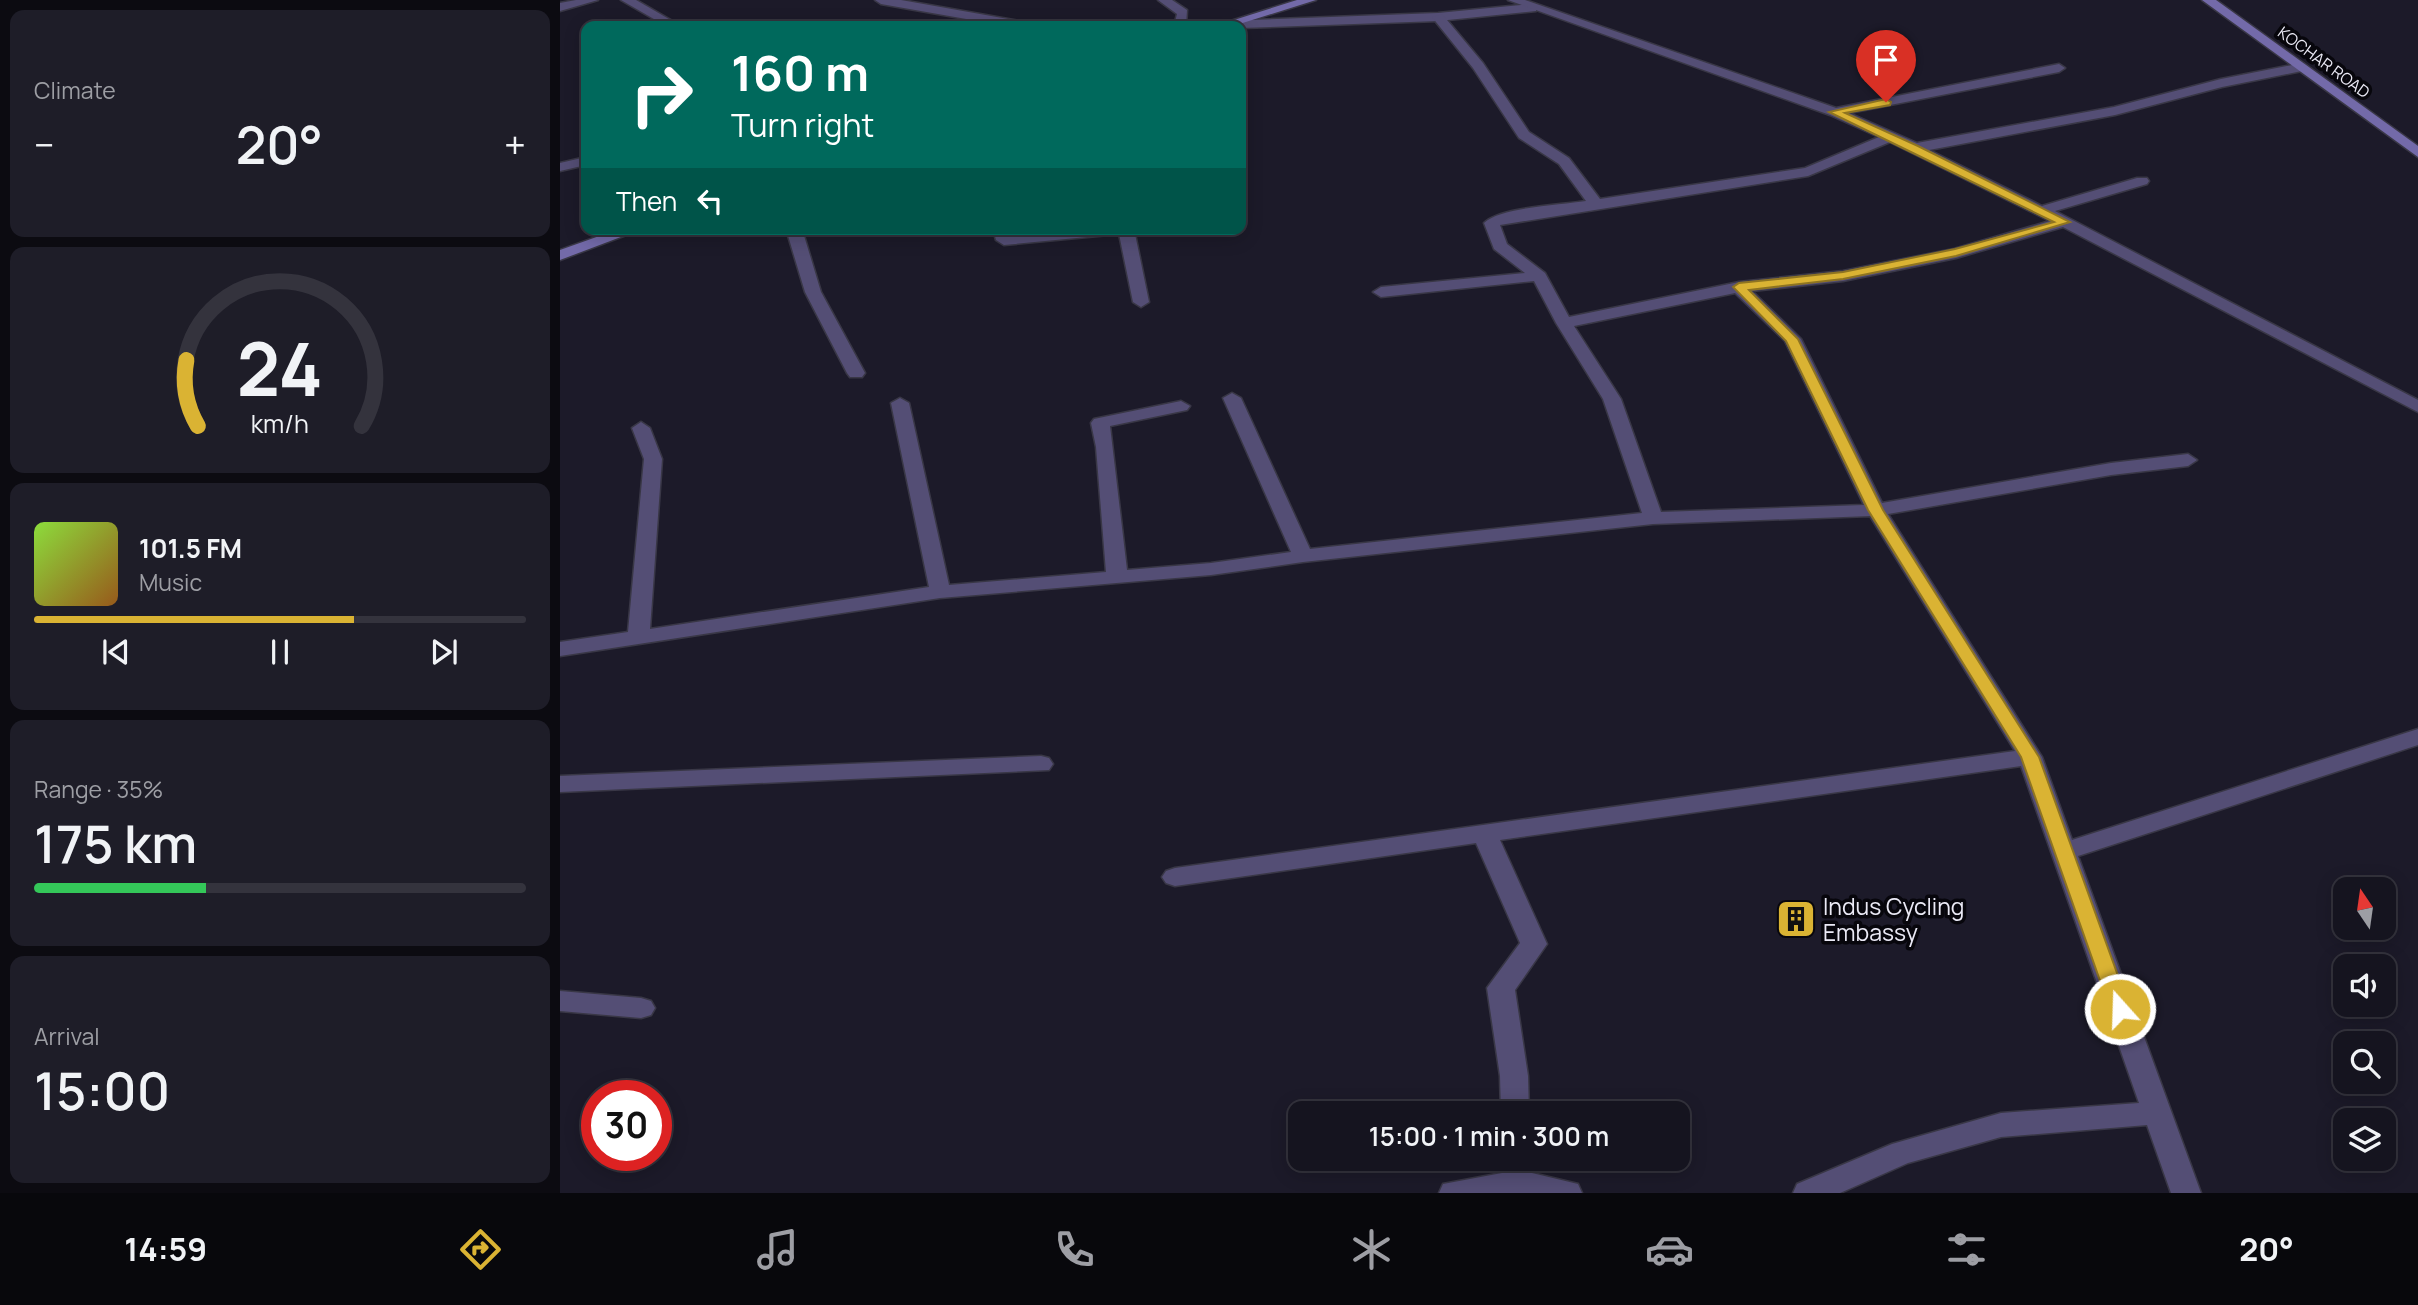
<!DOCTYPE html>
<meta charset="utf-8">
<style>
:root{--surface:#15141f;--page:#1e1d28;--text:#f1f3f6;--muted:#9d9ea4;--line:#34333d;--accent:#dab333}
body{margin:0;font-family:Manrope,sans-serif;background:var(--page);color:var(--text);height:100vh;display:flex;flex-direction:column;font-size:26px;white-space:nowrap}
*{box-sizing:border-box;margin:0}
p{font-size:23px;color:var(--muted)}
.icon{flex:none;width:38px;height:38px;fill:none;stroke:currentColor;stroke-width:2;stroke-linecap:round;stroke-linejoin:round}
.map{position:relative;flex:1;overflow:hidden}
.details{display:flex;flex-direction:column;gap:10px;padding:10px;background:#0c0b11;width:560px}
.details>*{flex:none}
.banner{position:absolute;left:21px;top:21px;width:665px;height:214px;border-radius:14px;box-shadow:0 4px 18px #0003,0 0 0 2px var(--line);background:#00695c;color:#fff;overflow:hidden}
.needle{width:46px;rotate:347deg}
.controls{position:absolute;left:1773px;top:877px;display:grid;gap:14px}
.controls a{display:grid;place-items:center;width:63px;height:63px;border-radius:14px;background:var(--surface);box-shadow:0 4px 18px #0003,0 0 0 2px var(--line);font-size:35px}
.speed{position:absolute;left:21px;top:1080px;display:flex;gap:14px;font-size:35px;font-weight:700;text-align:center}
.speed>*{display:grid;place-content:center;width:91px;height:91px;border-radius:50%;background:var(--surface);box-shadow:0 4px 18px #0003,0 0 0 2px var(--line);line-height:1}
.speed .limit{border:10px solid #d22;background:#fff;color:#111}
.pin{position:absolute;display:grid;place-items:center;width:60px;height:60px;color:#fff;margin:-72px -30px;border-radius:50% 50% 50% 0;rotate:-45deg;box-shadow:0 0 7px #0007}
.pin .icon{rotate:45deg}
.me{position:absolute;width:77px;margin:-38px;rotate:340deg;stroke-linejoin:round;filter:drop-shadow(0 0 5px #0008)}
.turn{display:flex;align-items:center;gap:24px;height:147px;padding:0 35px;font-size:32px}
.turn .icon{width:91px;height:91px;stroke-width:2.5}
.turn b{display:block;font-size:49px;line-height:60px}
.then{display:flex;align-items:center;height:66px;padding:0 35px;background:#0003;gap:14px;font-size:26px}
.big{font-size:52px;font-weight:600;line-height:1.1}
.details .card{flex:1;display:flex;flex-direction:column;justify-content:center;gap:10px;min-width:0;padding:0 24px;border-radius:14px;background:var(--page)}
.details .dial{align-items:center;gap:0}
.dial svg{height:182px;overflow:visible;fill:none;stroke:var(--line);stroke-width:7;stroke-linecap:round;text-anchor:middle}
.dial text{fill:var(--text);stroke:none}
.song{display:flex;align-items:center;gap:21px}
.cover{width:84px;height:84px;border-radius:10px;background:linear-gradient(135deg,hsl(90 70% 55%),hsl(30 70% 35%))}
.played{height:7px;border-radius:4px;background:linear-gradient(90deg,var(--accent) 65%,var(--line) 65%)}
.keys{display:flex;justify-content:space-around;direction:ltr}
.heat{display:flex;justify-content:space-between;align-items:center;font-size:38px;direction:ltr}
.charge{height:10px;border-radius:5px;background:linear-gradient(90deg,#34c759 35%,var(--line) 0)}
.trip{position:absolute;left:728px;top:1101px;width:402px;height:70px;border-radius:14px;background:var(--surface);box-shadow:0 4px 18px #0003,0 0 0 2px var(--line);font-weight:600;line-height:70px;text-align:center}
.menu{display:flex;height:112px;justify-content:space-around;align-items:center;background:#08080c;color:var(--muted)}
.menu .icon{width:49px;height:49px}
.menu .active{color:var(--accent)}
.menu b{font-size:32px;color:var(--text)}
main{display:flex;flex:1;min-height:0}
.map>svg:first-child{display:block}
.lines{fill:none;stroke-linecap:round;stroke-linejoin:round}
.lane-casing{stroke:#393746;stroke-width:3}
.street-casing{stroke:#393746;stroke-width:3}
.secondary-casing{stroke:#393746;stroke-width:3}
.lane{fill:#544e75;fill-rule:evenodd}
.street{fill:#544e75;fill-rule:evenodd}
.secondary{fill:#736aa9;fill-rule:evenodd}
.route{fill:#dab333;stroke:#8e7421;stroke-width:2}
.labels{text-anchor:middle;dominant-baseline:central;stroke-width:7;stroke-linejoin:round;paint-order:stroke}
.far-street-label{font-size:16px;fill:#ebeaf6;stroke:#07060c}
.near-poi-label{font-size:23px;fill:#ebeaf6;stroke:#07060c;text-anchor:start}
</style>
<main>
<section class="details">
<div class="card"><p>Climate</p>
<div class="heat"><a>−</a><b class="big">20°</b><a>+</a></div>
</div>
<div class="card dial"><svg viewBox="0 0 100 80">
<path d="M14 69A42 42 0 1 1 86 69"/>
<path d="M14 69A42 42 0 0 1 9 40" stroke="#dab333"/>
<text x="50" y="56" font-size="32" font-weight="700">24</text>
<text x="50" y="72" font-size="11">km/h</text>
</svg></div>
<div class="card">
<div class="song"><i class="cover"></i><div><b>101.5 FM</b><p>Music</p></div></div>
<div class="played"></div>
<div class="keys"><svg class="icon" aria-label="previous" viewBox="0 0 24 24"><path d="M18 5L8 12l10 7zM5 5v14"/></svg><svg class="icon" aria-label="pause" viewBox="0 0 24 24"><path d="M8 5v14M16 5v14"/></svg><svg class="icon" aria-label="next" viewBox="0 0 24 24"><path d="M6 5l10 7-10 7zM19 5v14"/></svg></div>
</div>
<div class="card"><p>Range · 35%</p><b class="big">175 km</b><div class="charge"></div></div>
<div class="card"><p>Arrival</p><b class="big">15:00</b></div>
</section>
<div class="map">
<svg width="1858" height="1193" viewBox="0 0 1858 1193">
<rect width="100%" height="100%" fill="#1c1a29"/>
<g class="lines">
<!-- lane casing -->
<g class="lane-casing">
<polygon id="lane" points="972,4 976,5 976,11 878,21 681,28 659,25 665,21 878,13"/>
</g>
<!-- street casing -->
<g class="street-casing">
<g id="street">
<polygon points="16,0 38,0 0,11 0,3"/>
<polygon points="61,0 76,0 121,26 106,26"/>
<polygon points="315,0 341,0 465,22 471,26 446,26 321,4"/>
<polygon points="598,0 612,0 627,10 626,26 614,26 617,14"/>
<path d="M948,0H965L1276,108L1499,64L1505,68L1499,72L1289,113L1357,143L1554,107L1661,79L1742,63L1748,67L1742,71L1662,87L1555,115L1369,150L1482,206L1577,178H1587L1589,181L1587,184L1495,211L1858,400V412L1503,227L1396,258L1283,281L1192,291L1241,339L1322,503L1551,463L1628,454L1637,460L1628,466L1551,475L1328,514L1482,757L1512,840L1858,729V745L1518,856L1641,1193H1611L1587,1125L1441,1137L1348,1163L1280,1193H1233L1237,1184L1332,1144L1441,1113L1579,1103L1461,766L940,840L987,944L955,990L968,1076L969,1113H941L940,1076L927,988L960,943L916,843L615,886L606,883L602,877L606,871L615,868L1455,751L1310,516L1093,524L743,562L651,575L380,598L0,656V642L68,632L84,459L72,428L81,422L90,428L102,459L90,629L369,587L331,403L340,398L349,403L389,585L546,572L536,447L531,423L534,419L621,401L630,406L627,410L550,426L567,570L651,563L731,552L663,398L672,393L681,398L750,549L1082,513L1043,399L996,323L974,281L821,297L813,292L821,287L965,273L934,249L924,223C940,207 1002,205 1026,201L999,164L959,138L913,68L872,17L882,14L923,63L969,132L1009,158L1040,199L1245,168L1319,137L1270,115ZM1330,142L1490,221L1394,249L1283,271L1179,282L1009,317L985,273L947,244L940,225L1248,176ZM1175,293L1225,341L1304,505L1101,512L1061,399L1014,326Z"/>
<polygon points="665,21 669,22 670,26 634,26 640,22"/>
<polygon points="26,157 26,165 0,171 0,163"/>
<polygon points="226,229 242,229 261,292 305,373 302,377 290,377 287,373 245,292"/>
<polygon points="433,229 449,229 450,235 508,229 574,229 589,302 581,307 573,302 559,234 444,245 436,240"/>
<polygon points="481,756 489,758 493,764 489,770 0,792 0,776"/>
<polygon points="0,991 81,998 91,1001 95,1008 91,1015 81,1018 0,1011"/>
<polygon points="941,1158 971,1158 972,1173 1018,1184 1022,1193 879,1193 883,1184 942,1173"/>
</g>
</g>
<!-- secondary casing -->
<g class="secondary-casing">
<g id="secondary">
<polygon points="737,0 756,0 673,26 655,26"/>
<polygon points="1642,0 1656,0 1858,146 1858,157"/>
<polygon points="59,229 82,229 0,260 0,250"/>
</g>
</g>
<!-- lane -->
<use href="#lane" class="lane"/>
<!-- street -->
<use href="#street" class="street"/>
<!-- secondary -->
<use href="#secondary" class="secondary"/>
</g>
<!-- route -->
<polygon class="route" points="1326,99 1331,102 1330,105 1285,113 1358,146 1510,222 1396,256 1283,279 1189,290 1238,339 1323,510 1479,757 1570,1009 1567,1014 1560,1017 1553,1014 1550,1009 1461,757 1308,510 1226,341 1173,287 1179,283 1283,272 1395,249 1494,222 1269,112"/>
<!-- icons -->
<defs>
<g id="building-square" transform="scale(2.0125)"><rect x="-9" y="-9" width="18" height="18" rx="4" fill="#dab333" stroke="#07060c"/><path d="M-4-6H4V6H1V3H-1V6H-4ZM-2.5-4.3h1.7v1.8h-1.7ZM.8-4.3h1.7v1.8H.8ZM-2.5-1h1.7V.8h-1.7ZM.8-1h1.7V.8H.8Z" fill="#111"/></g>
</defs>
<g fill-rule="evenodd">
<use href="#building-square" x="1236" y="919"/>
</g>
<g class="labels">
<!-- far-street labels -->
<g class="far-street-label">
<text transform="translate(1764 62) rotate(36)">KOCHAR ROAD</text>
</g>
<!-- near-poi labels -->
<g class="near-poi-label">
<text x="1263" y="906">Indus Cycling<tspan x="1263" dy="26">Embassy</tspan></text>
</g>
</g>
</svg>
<div class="controls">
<a><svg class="needle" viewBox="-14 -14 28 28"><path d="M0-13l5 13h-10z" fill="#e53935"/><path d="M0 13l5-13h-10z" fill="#9d9ea4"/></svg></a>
<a><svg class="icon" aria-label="sound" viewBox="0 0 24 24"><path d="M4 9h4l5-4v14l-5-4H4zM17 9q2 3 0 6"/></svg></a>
<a><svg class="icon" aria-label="search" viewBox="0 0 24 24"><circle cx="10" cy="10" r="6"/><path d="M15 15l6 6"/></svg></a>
<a><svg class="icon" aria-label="layers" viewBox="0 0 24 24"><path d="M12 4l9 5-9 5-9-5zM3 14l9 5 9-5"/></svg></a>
</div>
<div class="speed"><div class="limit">30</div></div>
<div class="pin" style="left:1326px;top:102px;background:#d93025"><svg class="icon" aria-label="arrive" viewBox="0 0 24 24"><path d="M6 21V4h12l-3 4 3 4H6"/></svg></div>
<svg class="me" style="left:1560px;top:1009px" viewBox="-20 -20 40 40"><circle r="17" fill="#dab333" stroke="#fff" stroke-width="3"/><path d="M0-11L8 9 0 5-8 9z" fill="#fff"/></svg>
<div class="trip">15:00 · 1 min · 300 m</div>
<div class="banner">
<div class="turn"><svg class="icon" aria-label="right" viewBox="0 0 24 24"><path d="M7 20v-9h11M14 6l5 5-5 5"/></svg><div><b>160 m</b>Turn right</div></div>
<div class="then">Then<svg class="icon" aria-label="left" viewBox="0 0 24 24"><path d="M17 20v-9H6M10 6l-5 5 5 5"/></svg></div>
</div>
</div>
</main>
<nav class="menu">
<b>14:59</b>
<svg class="icon active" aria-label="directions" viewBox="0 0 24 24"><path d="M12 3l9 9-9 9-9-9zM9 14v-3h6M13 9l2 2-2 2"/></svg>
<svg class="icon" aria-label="music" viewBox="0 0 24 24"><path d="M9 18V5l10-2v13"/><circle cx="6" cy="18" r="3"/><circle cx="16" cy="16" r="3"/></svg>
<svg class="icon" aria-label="phone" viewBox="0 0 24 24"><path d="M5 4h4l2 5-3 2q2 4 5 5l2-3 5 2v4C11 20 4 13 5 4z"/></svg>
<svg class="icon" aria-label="climate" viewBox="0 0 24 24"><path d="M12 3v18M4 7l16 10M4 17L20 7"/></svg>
<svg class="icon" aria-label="car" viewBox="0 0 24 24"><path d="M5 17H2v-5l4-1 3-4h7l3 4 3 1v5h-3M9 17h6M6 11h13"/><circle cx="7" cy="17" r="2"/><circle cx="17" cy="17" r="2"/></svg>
<svg class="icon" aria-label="filters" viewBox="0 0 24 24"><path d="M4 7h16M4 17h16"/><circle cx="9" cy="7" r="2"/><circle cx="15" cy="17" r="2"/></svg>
<b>20°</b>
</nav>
